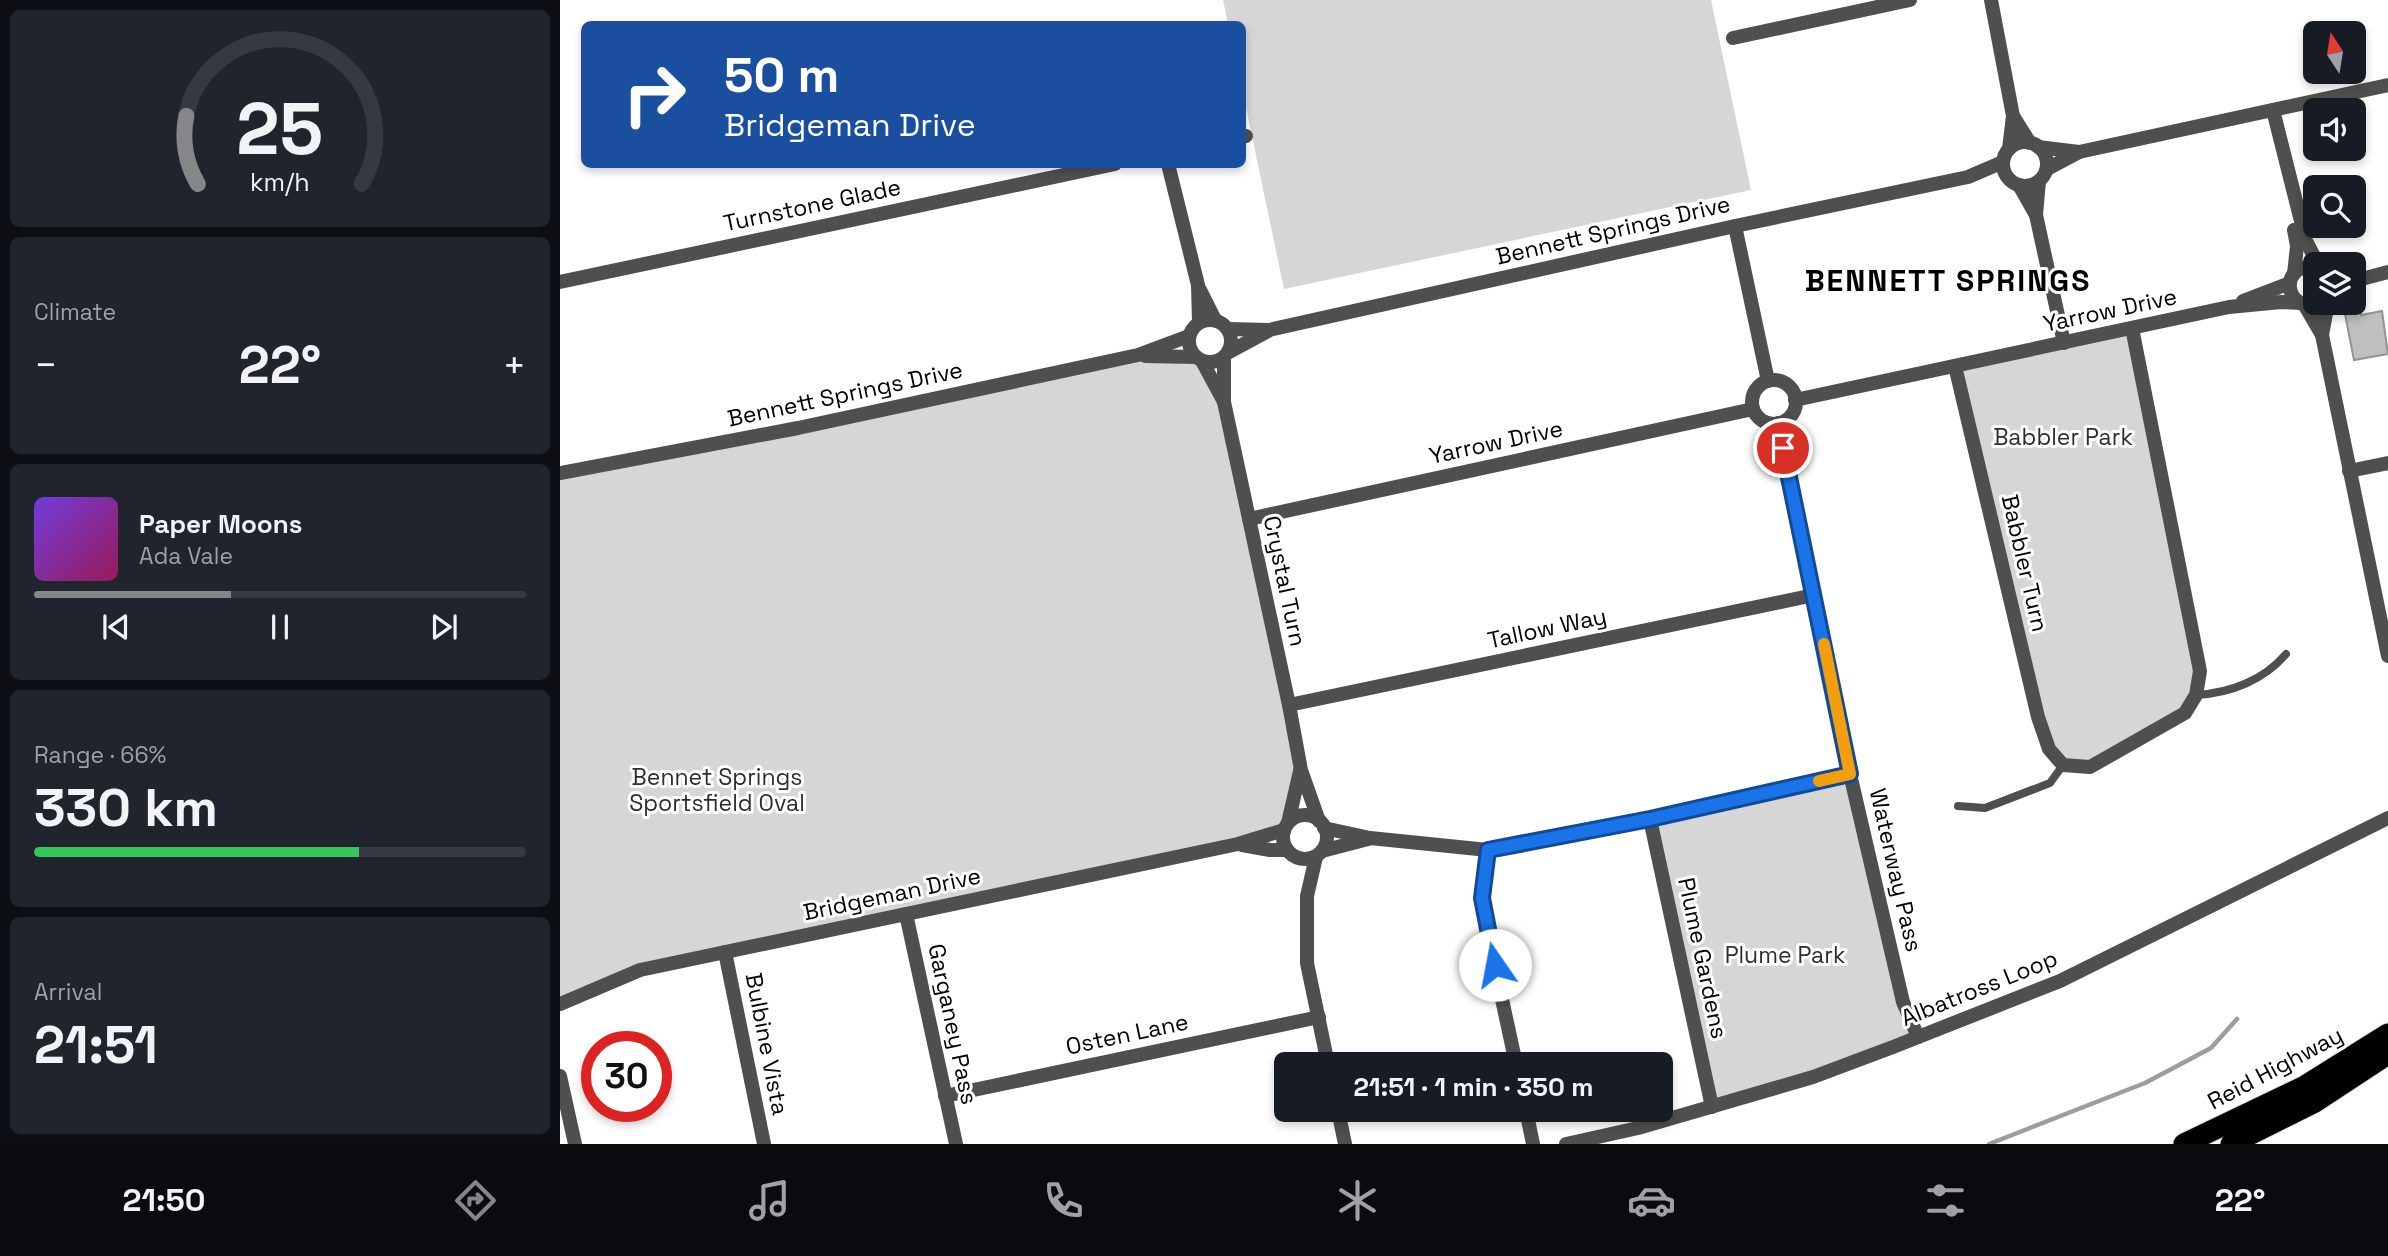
<!DOCTYPE html>
<meta charset="utf-8">
<style>
:root{--surface:#171b24;--page:#20242c;--text:#f1f3f6;--muted:#9ea1a6;--line:#363941;--accent:#858687}
body{margin:0;font-family:"Space Grotesk",sans-serif;background:var(--page);color:var(--text);height:100vh;display:flex;flex-direction:column;font-size:26px;white-space:nowrap}
*{box-sizing:border-box;margin:0}
p{font-size:23px;color:var(--muted)}
.icon{flex:none;width:38px;height:38px;fill:none;stroke:currentColor;stroke-width:2;stroke-linecap:round;stroke-linejoin:round}
.map{position:relative;flex:1;overflow:hidden}
.drawer{display:flex;flex-direction:column;gap:10px;padding:10px;background:#0d0f14;width:560px}
.drawer>*{flex:none}
.banner{position:absolute;left:21px;top:21px;width:665px;height:147px;border-radius:10px;box-shadow:0 4px 10px #0003;background:#1a4fa0;color:#fff;overflow:hidden}
.needle{width:46px;rotate:348deg}
.controls{position:absolute;left:1743px;top:21px;display:grid;gap:14px}
.controls a{display:grid;place-items:center;width:63px;height:63px;border-radius:10px;background:var(--surface);box-shadow:0 4px 10px #0003;font-size:35px}
.speed{position:absolute;left:21px;top:1031px;display:flex;gap:14px;font-size:35px;font-weight:700;text-align:center}
.speed>*{display:grid;place-content:center;width:91px;height:91px;border-radius:50%;background:var(--surface);box-shadow:0 4px 10px #0003;line-height:1}
.speed .limit{border:10px solid #d22;background:#fff;color:#111}
.pin{position:absolute;display:grid;place-items:center;width:60px;height:60px;color:#fff;margin:-30px;border:4px solid #fff;border-radius:50%;box-shadow:0 2px 7px #0007}
.me{position:absolute;width:77px;margin:-38px;rotate:348deg;stroke-linejoin:round;filter:drop-shadow(0 0 5px #0008)}
.turn{display:flex;align-items:center;gap:24px;height:147px;padding:0 28px;font-size:32px}
.turn .icon{width:91px;height:91px;stroke-width:2.5}
.turn b{display:block;font-size:49px;line-height:60px}
.big{font-size:52px;font-weight:700;line-height:1.1}
.drawer .widget{flex:1;display:flex;flex-direction:column;justify-content:center;gap:10px;min-width:0;padding:0 24px;border-radius:10px;background:var(--page)}
.drawer .dial{align-items:center;gap:0}
.dial svg{height:182px;overflow:visible;fill:none;stroke:var(--line);stroke-width:7;stroke-linecap:round;text-anchor:middle}
.dial text{fill:var(--text);stroke:none}
.song{display:flex;align-items:center;gap:21px}
.cover{width:84px;height:84px;border-radius:10px;background:linear-gradient(135deg,hsl(260 70% 55%),hsl(330 70% 35%))}
.played{height:7px;border-radius:4px;background:linear-gradient(90deg,var(--accent) 40%,var(--line) 40%)}
.keys{display:flex;justify-content:space-around;direction:ltr}
.heat{display:flex;justify-content:space-between;align-items:center;font-size:38px;direction:ltr}
.charge{height:10px;border-radius:5px;background:linear-gradient(90deg,#34c759 66%,var(--line) 0)}
.trip{position:absolute;left:714px;top:1052px;width:399px;height:70px;border-radius:10px;background:var(--surface);box-shadow:0 4px 10px #0003;font-weight:700;line-height:70px;text-align:center}
.tab-bar{display:flex;height:112px;justify-content:space-around;align-items:center;background:#090b0e;color:var(--muted)}
.tab-bar .icon{width:49px;height:49px}
.tab-bar .active{color:var(--accent)}
.tab-bar b{font-size:32px;color:var(--text)}
main{display:flex;flex:1;min-height:0}
.map>svg:first-child{display:block}
.green{fill:#d6d6d6}
.lines{fill:none;stroke-linecap:round;stroke-linejoin:round}
.stream{stroke:#9d9d9d;stroke-width:4.5}
.building{fill:#bfbfbf;stroke:#939393;stroke-width:2}
.motorway-casing{stroke:#dbdbdb;stroke-width:23}
.service{stroke:#4f4f4f;stroke-width:8}
.minor{stroke:#4f4f4f;stroke-width:14}
.tertiary{stroke:#4f4f4f;stroke-width:14}
.motorway{stroke:#000;stroke-width:21}
.route-casing{stroke:#114b97;stroke-width:18}
.route{stroke:#1a73e8;stroke-width:12}
.slow{stroke:#f59e0b;stroke-width:12}
.labels{text-anchor:middle;dominant-baseline:central;stroke-width:6;stroke-linejoin:round;paint-order:stroke}
.street-label{font-size:23px;fill:#000;stroke:#fff}
.park-label{font-size:23px;fill:#2d2d2d;stroke:#fff}
.district-label{font-size:30px;font-weight:bold;letter-spacing:2px;fill:#000;stroke:#fff}
</style>
<main>
<section class="drawer">
<div class="widget dial"><svg viewBox="0 0 100 80">
<path d="M14 69A42 42 0 1 1 86 69"/>
<path d="M14 69A42 42 0 0 1 9 39" stroke="#858687"/>
<text x="50" y="56" font-size="32" font-weight="700">25</text>
<text x="50" y="72" font-size="11">km/h</text>
</svg></div>
<div class="widget"><p>Climate</p>
<div class="heat"><a>−</a><b class="big">22°</b><a>+</a></div>
</div>
<div class="widget">
<div class="song"><i class="cover"></i><div><b>Paper Moons</b><p>Ada Vale</p></div></div>
<div class="played"></div>
<div class="keys"><svg class="icon" aria-label="previous" viewBox="0 0 24 24"><path d="M18 5L8 12l10 7zM5 5v14"/></svg><svg class="icon" aria-label="pause" viewBox="0 0 24 24"><path d="M8 5v14M16 5v14"/></svg><svg class="icon" aria-label="next" viewBox="0 0 24 24"><path d="M6 5l10 7-10 7zM19 5v14"/></svg></div>
</div>
<div class="widget"><p>Range · 66%</p><b class="big">330 km</b><div class="charge"></div></div>
<div class="widget"><p>Arrival</p><b class="big">21:51</b></div>
</section>
<div class="map">
<svg width="1828" height="1144" viewBox="0 0 1828 1144">
<rect width="100%" height="100%" fill="#fff"/>
<!-- green -->
<g class="green">
<polygon points="663,0 1151,0 1191,190 724,289 683,93 682,24 668,24"/>
<polygon points="1572,328 1640,671 1625,713 1530,767 1503,765 1489,749 1395,366"/>
<polygon points="578,355 636,357 664,402 741,770 725,827 80,970 0,1004 0,473"/>
<polygon points="1290,774 1358,1037 1152,1107 1090,819"/>
</g>
<g class="lines">
<!-- stream -->
<polyline class="stream" points="1429,1144 1585,1083 1651,1048 1677,1019"/>
</g>
<!-- building -->
<polygon class="building" points="1800,311 1801,315 1822,311 1828,354 1794,360 1785,314"/>
<g class="lines">
<!-- motorway casing -->
<g class="motorway-casing">
<g id="motorway">
<polyline points="1624,1144 1745,1086 1828,1034"/>
<polyline points="1671,1144 1755,1102 1828,1054"/>
</g>
</g>
<!-- service -->
<g class="service">
<path d="M1636,695C1671,693 1704,680 1726,654"/>
<polyline points="1398,806 1425,808 1490,783 1503,765"/>
</g>
<!-- minor -->
<g class="minor">
<polyline points="1431,0 1453,116 1449,149"/>
<polyline points="1173,38 1350,0"/>
<polyline points="1713,110 1746,241 1758,264"/>
<polyline points="1453,116 1470,143"/>
<polyline points="682,137 686,136"/>
<polyline points="608,164 638,285 639,322"/>
<polyline points="1459,185 1476,215 1504,343"/>
<polyline points="1476,215 1479,181"/>
<polyline points="1175,226 1208,381"/>
<path d="M1755,267C1717,263 1725,315 1759,303"/>
<polyline points="1734,274 1737,246 1734,230"/>
<polyline points="1794,281 1828,272"/>
<polyline points="0,282 555,164"/>
<polyline points="640,290 655,320"/>
<polyline points="1683,301 1730,283"/>
<polyline points="1744,304 1762,335 1828,656"/>
<polyline points="1762,335 1768,303"/>
<polyline points="664,358 664,402 729,705 741,770 759,821"/>
<polyline points="642,361 663,400"/>
<polyline points="1395,366 1478,717 1489,749 1503,765 1530,767 1625,713 1636,695 1640,671 1572,328"/>
<circle cx="1214" cy="402" r="22"/>
<polyline points="1235,400 1669,307 1721,302 1741,303"/>
<polyline points="1218,423 1290,774 1343,1002 1358,1037"/>
<polyline points="1789,471 1828,463"/>
<polyline points="689,519 1193,409"/>
<polyline points="729,705 1254,595"/>
<circle cx="745" cy="837" r="22"/>
<polyline points="1090,819 1152,1107"/>
<polyline points="728,823 740,771"/>
<polyline points="764,828 810,838 928,850 1090,819 1290,774"/>
<polyline points="682,845 710,850 727,850"/>
<polyline points="928,850 922,898 924,916 956,1064"/>
<polyline points="762,851 808,839"/>
<polyline points="756,857 747,896 747,963 768,1064"/>
<polyline points="346,914 396,1144"/>
<polyline points="165,952 204,1144"/>
<polyline points="0,1004 80,970 678,844 724,830"/>
<polyline points="0,1076 15,1144"/>
<polyline points="385,1096 759,1017"/>
<polyline points="778,1110 785,1144"/>
<polyline points="966,1110 973,1144"/>
<polyline points="1006,1144 1078,1128 1253,1077 1333,1047 1500,981 1828,818"/>
</g>
<!-- tertiary -->
<g class="tertiary">
<circle cx="1465" cy="164" r="22"/>
<polyline points="1478,147 1519,152"/>
<polyline points="1487,169 1519,152 1828,85"/>
<circle cx="650" cy="341" r="21"/>
<polyline points="668,329 709,330 1175,226 1408,177 1443,162"/>
<polyline points="669,352 708,331"/>
<polyline points="585,356 636,357"/>
<polyline points="0,473 238,428 578,355 629,336"/>
</g>
<!-- motorway -->
<use href="#motorway" class="motorway"/>
</g>
<g class="lines">
<!-- route casing -->
<g class="route-casing">
<polyline id="route" points="935,965 922,898 928,850 1090,819 1290,774 1223,448"/>
</g>
<!-- route -->
<use href="#route" class="route"/>
<!-- slow -->
<polyline class="slow" points="1259,781 1290,774 1264,644"/>
</g>
<g class="labels">
<!-- street labels -->
<g class="street-label">
<text transform="translate(252 205) rotate(-12)">Turnstone Glade</text>
<text transform="translate(1053 230) rotate(-13)">Bennett Springs Drive</text>
<text transform="translate(1550 310) rotate(-12)">Yarrow Drive</text>
<text transform="translate(285 394) rotate(-12)">Bennett Springs Drive</text>
<text transform="translate(936 442) rotate(-12)">Yarrow Drive</text>
<text transform="translate(1465 563) rotate(77)">Babbler Turn</text>
<text transform="translate(725 581) rotate(78)">Crystal Turn</text>
<text transform="translate(987 628) rotate(-12)">Tallow Way</text>
<text transform="translate(1336 870) rotate(77)">Waterway Pass</text>
<text transform="translate(332 894) rotate(-12)">Bridgeman Drive</text>
<text transform="translate(1143 958) rotate(78)">Plume Gardens</text>
<text transform="translate(1419 988) rotate(-22)">Albatross Loop</text>
<text transform="translate(393 1024) rotate(78)">Garganey Pass</text>
<text transform="translate(567 1034) rotate(-12)">Osten Lane</text>
<text transform="translate(207 1044) rotate(79)">Bulbine Vista</text>
<text transform="translate(1715 1068) rotate(-28)">Reid Highway</text>
</g>
<!-- park labels -->
<g class="park-label">
<text x="1503" y="437">Babbler Park</text>
<text x="157" y="777">Bennet Springs<tspan x="157" dy="26">Sportsfield Oval</tspan></text>
<text x="1225" y="955">Plume Park</text>
</g>
<!-- district labels -->
<g class="district-label">
<text x="1388" y="280">BENNETT SPRINGS</text>
</g>
</g>
</svg>
<div class="controls">
<a><svg class="needle" viewBox="-14 -14 28 28"><path d="M0-13l5 13h-10z" fill="#e53935"/><path d="M0 13l5-13h-10z" fill="#9ea1a6"/></svg></a>
<a><svg class="icon" aria-label="sound" viewBox="0 0 24 24"><path d="M4 9h4l5-4v14l-5-4H4zM17 9q2 3 0 6"/></svg></a>
<a><svg class="icon" aria-label="search" viewBox="0 0 24 24"><circle cx="10" cy="10" r="6"/><path d="M15 15l6 6"/></svg></a>
<a><svg class="icon" aria-label="layers" viewBox="0 0 24 24"><path d="M12 4l9 5-9 5-9-5zM3 14l9 5 9-5"/></svg></a>
</div>
<div class="speed"><div class="limit">30</div></div>
<div class="pin" style="left:1223px;top:448px;background:#d93025"><svg class="icon" aria-label="arrive" viewBox="0 0 24 24"><path d="M6 21V4h12l-3 4 3 4H6"/></svg></div>
<svg class="me" style="left:935px;top:965px" viewBox="-20 -20 40 40"><circle r="19" fill="#fff"/><path d="M0-13L10 11 0 6-10 11z" fill="#1a73e8"/></svg>
<div class="trip">21:51 · 1 min · 350 m</div>
<div class="banner">
<div class="turn"><svg class="icon" aria-label="right" viewBox="0 0 24 24"><path d="M7 20v-9h11M14 6l5 5-5 5"/></svg><div><b>50 m</b>Bridgeman Drive</div></div>
</div>
</div>
</main>
<nav class="tab-bar">
<b>21:50</b>
<svg class="icon active" aria-label="directions" viewBox="0 0 24 24"><path d="M12 3l9 9-9 9-9-9zM9 14v-3h6M13 9l2 2-2 2"/></svg>
<svg class="icon" aria-label="music" viewBox="0 0 24 24"><path d="M9 18V5l10-2v13"/><circle cx="6" cy="18" r="3"/><circle cx="16" cy="16" r="3"/></svg>
<svg class="icon" aria-label="phone" viewBox="0 0 24 24"><path d="M5 4h4l2 5-3 2q2 4 5 5l2-3 5 2v4C11 20 4 13 5 4z"/></svg>
<svg class="icon" aria-label="climate" viewBox="0 0 24 24"><path d="M12 3v18M4 7l16 10M4 17L20 7"/></svg>
<svg class="icon" aria-label="car" viewBox="0 0 24 24"><path d="M5 17H2v-5l4-1 3-4h7l3 4 3 1v5h-3M9 17h6M6 11h13"/><circle cx="7" cy="17" r="2"/><circle cx="17" cy="17" r="2"/></svg>
<svg class="icon" aria-label="filters" viewBox="0 0 24 24"><path d="M4 7h16M4 17h16"/><circle cx="9" cy="7" r="2"/><circle cx="15" cy="17" r="2"/></svg>
<b>22°</b>
</nav>
